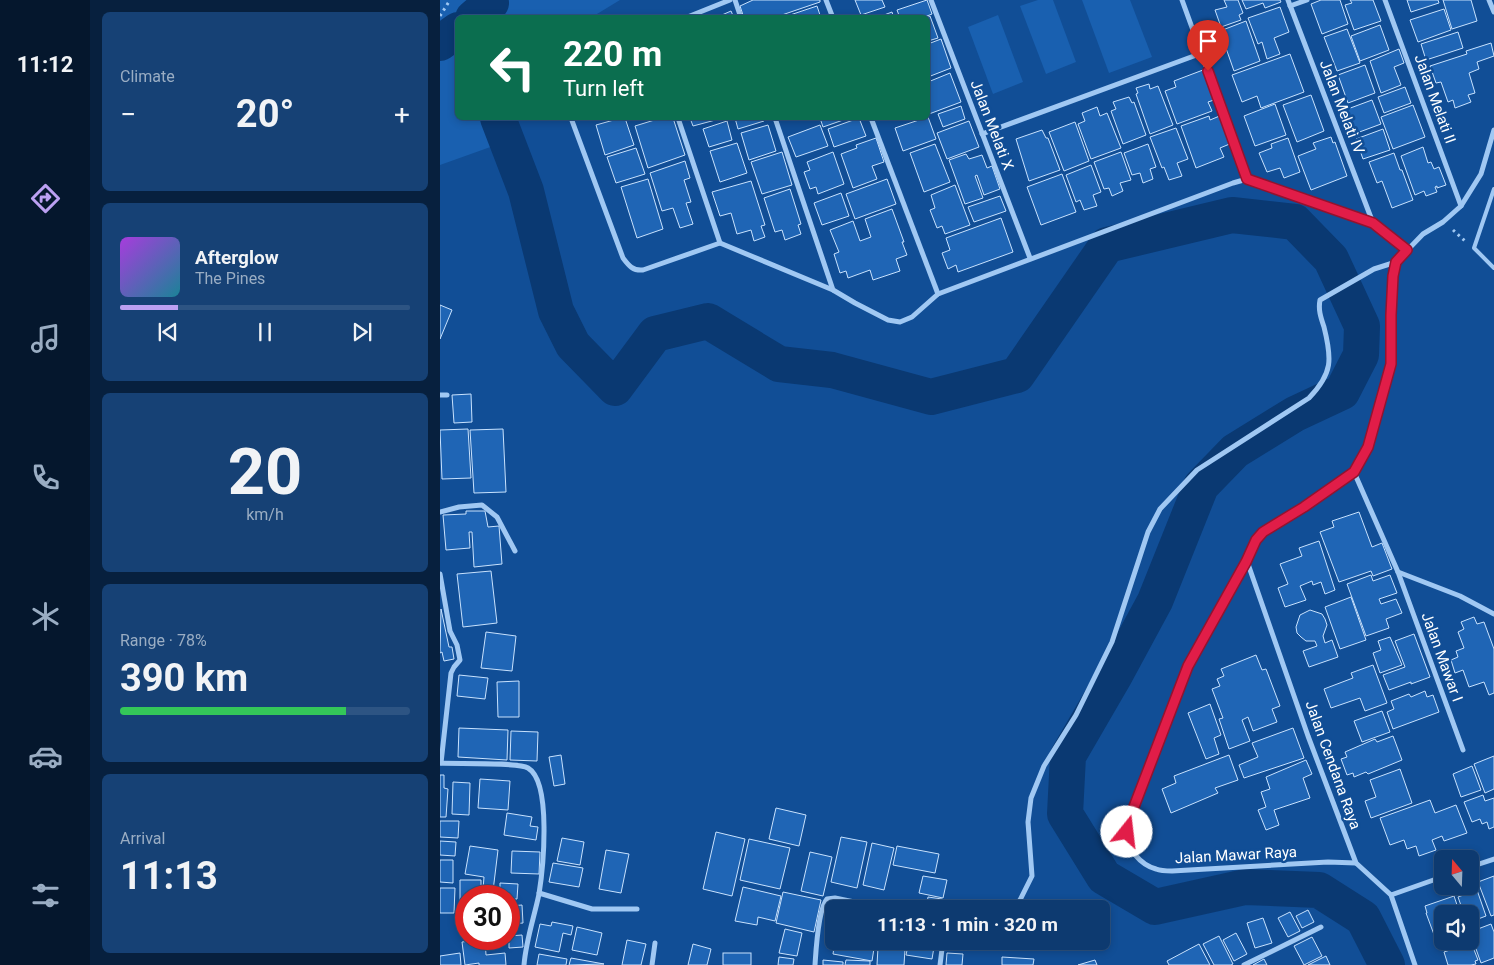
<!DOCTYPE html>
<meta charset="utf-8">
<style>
:root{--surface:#0d3a70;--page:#164175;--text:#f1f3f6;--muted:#9aadc3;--line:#2d5483;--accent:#bca0f2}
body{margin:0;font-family:Roboto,sans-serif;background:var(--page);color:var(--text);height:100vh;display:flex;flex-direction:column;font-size:19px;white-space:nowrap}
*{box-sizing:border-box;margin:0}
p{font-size:16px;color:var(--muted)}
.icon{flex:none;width:28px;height:28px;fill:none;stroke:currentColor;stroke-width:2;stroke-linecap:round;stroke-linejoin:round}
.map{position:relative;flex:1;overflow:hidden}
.side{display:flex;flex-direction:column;gap:12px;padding:12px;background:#07203e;width:350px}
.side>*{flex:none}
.guide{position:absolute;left:15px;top:15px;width:475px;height:105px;border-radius:8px;box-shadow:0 2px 8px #0003,0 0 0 1px var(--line);background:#0b6e4f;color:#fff;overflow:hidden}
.needle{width:32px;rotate:341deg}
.tools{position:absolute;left:994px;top:850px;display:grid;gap:10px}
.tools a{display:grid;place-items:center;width:45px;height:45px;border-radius:8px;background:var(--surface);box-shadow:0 2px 8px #0003,0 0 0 1px var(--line);font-size:25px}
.speed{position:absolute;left:15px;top:885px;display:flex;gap:10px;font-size:25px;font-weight:700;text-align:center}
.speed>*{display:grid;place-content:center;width:65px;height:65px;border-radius:50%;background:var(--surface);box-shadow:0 2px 8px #0003,0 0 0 1px var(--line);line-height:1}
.speed .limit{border:8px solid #d22;background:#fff;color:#111}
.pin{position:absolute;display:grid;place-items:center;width:42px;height:42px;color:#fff;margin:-51px -21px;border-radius:50% 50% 50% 0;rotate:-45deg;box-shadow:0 0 5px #0007}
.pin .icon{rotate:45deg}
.me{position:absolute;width:55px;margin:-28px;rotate:16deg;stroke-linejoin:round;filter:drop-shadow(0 0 4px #0008)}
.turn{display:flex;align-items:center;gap:18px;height:105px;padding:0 25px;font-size:22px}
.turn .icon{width:65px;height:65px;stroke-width:2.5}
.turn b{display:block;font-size:35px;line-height:42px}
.big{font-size:38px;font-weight:700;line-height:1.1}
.side .card{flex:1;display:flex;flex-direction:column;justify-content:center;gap:8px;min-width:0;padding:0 18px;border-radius:8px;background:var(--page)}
.side .dial{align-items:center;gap:0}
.dial b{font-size:65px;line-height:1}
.song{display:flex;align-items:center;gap:15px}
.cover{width:60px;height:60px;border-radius:8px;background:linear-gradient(135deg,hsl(280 70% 55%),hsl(190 70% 35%))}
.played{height:5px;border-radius:2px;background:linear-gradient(90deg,var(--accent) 20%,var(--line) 20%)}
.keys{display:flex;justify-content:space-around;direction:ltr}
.heat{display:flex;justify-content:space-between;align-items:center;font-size:28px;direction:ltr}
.charge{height:8px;border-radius:4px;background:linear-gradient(90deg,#34c759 78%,var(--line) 0)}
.trip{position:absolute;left:385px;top:900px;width:285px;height:50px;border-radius:8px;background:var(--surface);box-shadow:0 2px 8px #0003,0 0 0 1px var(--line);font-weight:700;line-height:50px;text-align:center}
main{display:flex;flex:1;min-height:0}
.tab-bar{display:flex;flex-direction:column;width:90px;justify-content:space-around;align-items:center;background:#05172d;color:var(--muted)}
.tab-bar .icon{width:35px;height:35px}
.tab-bar .current{color:var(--accent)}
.tab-bar b{font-size:22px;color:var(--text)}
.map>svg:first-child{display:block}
.green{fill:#1960b0}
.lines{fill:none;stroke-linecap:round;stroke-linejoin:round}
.river{stroke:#0a3972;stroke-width:36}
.building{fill:#1f65b5;stroke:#c8e2fe}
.path{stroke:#a0c8f3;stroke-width:3;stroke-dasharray:2.5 4;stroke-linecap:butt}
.lane{stroke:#a0c8f3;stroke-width:4}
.street{stroke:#a0c8f3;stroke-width:5}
.route-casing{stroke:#92132f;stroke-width:12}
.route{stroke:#e11d48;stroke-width:9}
.labels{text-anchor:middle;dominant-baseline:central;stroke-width:5;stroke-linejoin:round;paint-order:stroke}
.street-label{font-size:15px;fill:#fff;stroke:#114e96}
</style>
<main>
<nav class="tab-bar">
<b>11:12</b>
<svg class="icon current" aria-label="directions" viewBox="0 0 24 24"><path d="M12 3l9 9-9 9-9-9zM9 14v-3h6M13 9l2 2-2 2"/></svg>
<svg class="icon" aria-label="music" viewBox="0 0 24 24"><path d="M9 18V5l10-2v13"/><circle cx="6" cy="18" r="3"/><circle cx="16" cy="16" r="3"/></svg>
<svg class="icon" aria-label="phone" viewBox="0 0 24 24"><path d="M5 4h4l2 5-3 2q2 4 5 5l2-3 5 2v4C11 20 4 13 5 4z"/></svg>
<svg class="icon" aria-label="climate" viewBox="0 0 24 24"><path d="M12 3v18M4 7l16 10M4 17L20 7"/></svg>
<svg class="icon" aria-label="car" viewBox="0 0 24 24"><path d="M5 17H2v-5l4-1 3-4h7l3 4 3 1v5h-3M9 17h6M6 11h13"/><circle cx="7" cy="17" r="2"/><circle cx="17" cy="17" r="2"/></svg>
<svg class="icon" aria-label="filters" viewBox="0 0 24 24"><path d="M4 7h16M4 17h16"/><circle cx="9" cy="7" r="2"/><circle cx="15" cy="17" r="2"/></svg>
</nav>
<section class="side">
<div class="card"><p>Climate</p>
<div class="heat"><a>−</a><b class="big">20°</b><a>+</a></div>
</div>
<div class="card">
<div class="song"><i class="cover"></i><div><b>Afterglow</b><p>The Pines</p></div></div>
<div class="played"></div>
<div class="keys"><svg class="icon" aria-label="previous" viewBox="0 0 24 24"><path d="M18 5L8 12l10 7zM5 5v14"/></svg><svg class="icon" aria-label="pause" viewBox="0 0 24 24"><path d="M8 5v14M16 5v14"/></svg><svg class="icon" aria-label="next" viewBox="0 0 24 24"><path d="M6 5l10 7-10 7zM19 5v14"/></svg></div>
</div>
<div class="card dial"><b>20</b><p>km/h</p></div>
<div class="card"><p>Range · 78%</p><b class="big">390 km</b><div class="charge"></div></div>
<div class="card"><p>Arrival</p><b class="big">11:13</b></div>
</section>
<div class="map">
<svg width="1054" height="965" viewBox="0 0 1054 965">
<rect width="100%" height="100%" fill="#114e96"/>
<!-- green -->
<g class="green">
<polygon points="0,0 180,0 152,17 18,18 18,118 64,118 56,145 0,165"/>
<polygon points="598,0 613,0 636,62 606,74 580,6"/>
<polygon points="642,0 690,0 712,57 669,73"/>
<polygon points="558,15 583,82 553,94 528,27"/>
</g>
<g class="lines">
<!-- river -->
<g class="river">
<polyline points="33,18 51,3"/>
<polyline points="0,43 18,30"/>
<polyline points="58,118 86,191 116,311 133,345 175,388 215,334 268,321 339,364 392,370 491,397 577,375 667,245 792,215 855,222 891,259 922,326 921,355 902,392 855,414 795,451 761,486 715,601 675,675 628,756 625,814 664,877 715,907 805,887 879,890 923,918 947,965"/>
</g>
</g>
<!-- building -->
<g class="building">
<polygon points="313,0 380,0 380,2 333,18 304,18 300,6"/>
<polygon points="415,0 442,0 445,7 421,15"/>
<polygon points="487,0 492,14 482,18 460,18 457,10"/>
<polygon points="784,0 798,0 803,13 799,15 801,20 781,27 775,10 787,7"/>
<polygon points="802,0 840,0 841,2 825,8 823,3 806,9"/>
<polygon points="881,0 900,0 908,24 882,34 871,4"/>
<polygon points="910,0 933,0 941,21 914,30 905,5 912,3"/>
<polygon points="967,0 998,0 999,3 971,12"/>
<polygon points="1003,0 1031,0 1037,21 1012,29"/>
<polygon points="377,6 381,18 348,18 347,16"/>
<polygon points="840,7 849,32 834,38 840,54 827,59 822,42 818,44 808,18"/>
<polygon points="1004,9 1011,30 978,42 970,20"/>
<polygon points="291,11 294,18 275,18"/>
<polygon points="452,12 454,18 436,18"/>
<polygon points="490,16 498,38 488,41 487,18"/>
<polygon points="806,21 820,61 794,71 780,31"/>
<polygon points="940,25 949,50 920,61 911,36"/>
<polygon points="907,29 920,63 897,71 884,37"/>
<polygon points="1018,32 1023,48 986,60 981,44"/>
<polygon points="501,39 511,68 488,77 488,44"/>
<polygon points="1051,43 1054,56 1037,62 1039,69 1029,73 1035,93 1028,95 1031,102 1015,108 1013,100 1008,102 1001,82 996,83 990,66 1027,54 1026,51"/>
<polygon points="959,49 964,63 954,67 961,85 941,93 930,61"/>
<polygon points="850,54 864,92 821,108 817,96 802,102 792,75"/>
<polygon points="925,65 935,93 908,103 898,75"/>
<polygon points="763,70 774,100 768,102 772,111 737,124 725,91 736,87 734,81"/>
<polygon points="510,73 521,102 489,114 488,82"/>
<polygon points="709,84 710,89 718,86 733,125 710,134 696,94 698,93 696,88"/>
<polygon points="965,87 971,103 944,113 938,97"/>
<polygon points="871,95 884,131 857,142 843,105"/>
<polygon points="689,97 692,103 694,102 706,135 683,144 671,111 676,109 673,102"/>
<polygon points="932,100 941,124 914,134 905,110"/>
<polygon points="835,104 846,135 815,146 804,116"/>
<polygon points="973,105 985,137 953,149 941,117"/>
<polygon points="521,106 525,119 503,127 498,114"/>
<polygon points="657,107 660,116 667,113 681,148 651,159 638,124 645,121 642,113"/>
<polygon points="782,115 792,143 780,148 784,157 756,168 741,126 769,116 770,120"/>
<polygon points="488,117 496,139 463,151 455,128"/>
<polygon points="181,118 185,118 194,145 165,155 156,125"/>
<polygon points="221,118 233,118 245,155 208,168 195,126"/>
<polygon points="250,118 283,118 253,126"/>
<polygon points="295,118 323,118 324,121 298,129"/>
<polygon points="380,118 409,118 383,127"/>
<polygon points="419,118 426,136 394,147 388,129"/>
<polygon points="287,121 292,140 269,147 263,129"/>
<polygon points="529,121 539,147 507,159 497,133"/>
<polygon points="635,122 649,161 624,171 609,132"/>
<polygon points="328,125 336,151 309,160 301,133"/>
<polygon points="380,125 388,146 356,157 348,137"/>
<polygon points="736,128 748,159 737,163 742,176 729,180 724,167 722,168 710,137"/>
<polygon points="943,129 950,150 923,159 916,139"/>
<polygon points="602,130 606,138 608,138 620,170 589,181 576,139"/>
<polygon points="891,137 893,143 895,142 907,176 871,190 858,156 876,149 873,143"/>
<polygon points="436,138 444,162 432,166 437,179 413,188 401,154 417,148 416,145"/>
<polygon points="848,138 860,172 844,178 840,168 827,172 819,153 832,148 831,144"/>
<polygon points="297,143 307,173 280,182 270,151"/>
<polygon points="495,144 510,182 484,192 470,153"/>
<polygon points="708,144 716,167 710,169 713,179 703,183 700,173 692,175 684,153"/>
<polygon points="983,147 988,163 991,162 994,169 999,167 1006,185 997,188 997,186 995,187 997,192 986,196 984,191 975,195 961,156"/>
<polygon points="196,148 205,174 176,183 167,157"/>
<polygon points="342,152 352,185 322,194 311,162"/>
<polygon points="393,152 404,184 378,194 376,187 370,189 364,172 370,170 367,162"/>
<polygon points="681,152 691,180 680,183 683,191 672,196 669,188 664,189 654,162"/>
<polygon points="954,153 960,170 962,170 973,200 952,208 942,181 937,183 929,162"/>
<polygon points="526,154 529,159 542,155 547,168 552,166 560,189 544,195 537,175 535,176 543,198 525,204 509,160"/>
<polygon points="245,161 250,178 244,180 251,202 246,203 253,224 240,228 233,208 222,211 210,173"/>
<polygon points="651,165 661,192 653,195 657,206 644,210 640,200 636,202 626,175"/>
<polygon points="622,174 636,212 601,225 587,187"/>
<polygon points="208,179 223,229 197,238 181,187"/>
<polygon points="447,179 456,204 415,219 406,194"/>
<polygon points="311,181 325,225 321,226 325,237 314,241 311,230 297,234 291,213 280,216 272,192"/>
<polygon points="515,185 530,225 505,234 502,226 497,228 490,210 495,208 491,195"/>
<polygon points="350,189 361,224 358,225 361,234 345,240 342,230 335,232 324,198"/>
<polygon points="401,193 409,216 382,225 374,203"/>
<polygon points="560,196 566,211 534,222 528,207"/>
<polygon points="452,209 464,242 462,242 467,255 456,259 460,271 433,280 430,270 408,278 406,271 400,273 394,254 399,252 390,230 413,221 420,241 431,237 425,219"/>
<polygon points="561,218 573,252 518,272 516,265 508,269 502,253 510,250 506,238"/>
<polygon points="0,305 12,310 0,339"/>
<polygon points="31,394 32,422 14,423 12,395"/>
<polygon points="28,429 31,478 2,479 0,430"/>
<polygon points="63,429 66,492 34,493 30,430"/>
<polygon points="26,511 45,511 48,527 59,526 62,564 34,567 32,532 29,532 30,548 6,550 3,515 26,514"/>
<polygon points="919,512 932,547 942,543 952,569 933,576 931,571 899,582 880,532 894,527 892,521"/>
<polygon points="879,541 895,590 885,594 881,582 873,585 872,581 860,586 866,600 845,607 838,588 848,584 840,564 862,556 859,548"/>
<polygon points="51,571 57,623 23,627 17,574"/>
<polygon points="931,575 933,581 950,575 957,593 939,599 941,604 956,599 962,613 946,619 949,628 926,636 907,584"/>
<polygon points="911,597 926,640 900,649 885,607"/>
<polygon points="1,609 9,647 12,647 14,659 4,661 2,652 0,653"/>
<polygon points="870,610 882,614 885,619 887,625 883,636 885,643 892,640 898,657 869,667 863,651 877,646 875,641 866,641 861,637 857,633 856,627 860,615"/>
<polygon points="1034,617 1037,624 1044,622 1054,649 1054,693 1049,695 1044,682 1029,687 1023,670 1015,673 1011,660 1018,657 1016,651 1024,648 1018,632 1024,629 1021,622"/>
<polygon points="46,632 76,636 72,671 41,668"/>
<polygon points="974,634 990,677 971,684 971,682 949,690 943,675 965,667 955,641"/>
<polygon points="950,637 962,665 940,673 933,653 941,650 938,641"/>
<polygon points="816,655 822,670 826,669 840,706 832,709 837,722 813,731 808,717 802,720 810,741 789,749 779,719 783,718 772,689 780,686 777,679 784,676 781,669"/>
<polygon points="933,665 947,703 925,711 920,698 891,708 884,689 913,678 911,673"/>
<polygon points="19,675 48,678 45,699 17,696"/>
<polygon points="79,681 79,717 58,717 57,682"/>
<polygon points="985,691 987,697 993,695 999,712 953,729 947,712 954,709 951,701 969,694 971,697"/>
<polygon points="770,704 781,735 774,738 779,754 766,759 748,713"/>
<polygon points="942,711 950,732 922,742 914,721"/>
<polygon points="19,728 68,730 67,760 18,757"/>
<polygon points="853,728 864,758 804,778 799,765 818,757 812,743"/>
<polygon points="71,731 98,732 97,761 70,760"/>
<polygon points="953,736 962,760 928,774 926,772 914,777 913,773 907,775 901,759 907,757 905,752 935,739 937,742"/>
<polygon points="121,755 125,784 114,786 109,757"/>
<polygon points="789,755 798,780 775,788 778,793 731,813 722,789 736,783 734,776"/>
<polygon points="1054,756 1054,789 1045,793 1034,764"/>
<polygon points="866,760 872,774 863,778 870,798 834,810 839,825 826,830 818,810 826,807 821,792 830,789 826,777"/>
<polygon points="1032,766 1041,790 1021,797 1013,774"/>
<polygon points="960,769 972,803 931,818 925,801 936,797 930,780"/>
<polygon points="0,775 4,775 4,788 8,789 6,817 0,817"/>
<polygon points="40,779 70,781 68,810 38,808"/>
<polygon points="13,782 30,783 29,815 12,814"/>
<polygon points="1043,795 1045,801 1054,798 1054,827 1049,829 1047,822 1042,824 1040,819 1032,822 1024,802"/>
<polygon points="990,800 995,813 1016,805 1027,833 1004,841 1002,836 992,840 996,850 979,856 976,846 967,849 964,840 950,845 940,818"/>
<polygon points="336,808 366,815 359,846 329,839"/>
<polygon points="67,813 92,817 90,826 98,827 96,840 64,835"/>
<polygon points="0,821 19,821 18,838 0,837"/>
<polygon points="276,832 305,839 292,896 263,889"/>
<polygon points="401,837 427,842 417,888 391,882"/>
<polygon points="122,838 144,842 140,865 117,861"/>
<polygon points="309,839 350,848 340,889 300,880"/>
<polygon points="0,841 16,842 15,856 0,855"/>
<polygon points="432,843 454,848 444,890 423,885"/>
<polygon points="30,846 58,850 53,891 43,889 44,877 25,874"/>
<polygon points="457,846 499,854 495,873 453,865"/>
<polygon points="166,850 189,854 181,893 159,889"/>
<polygon points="72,851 100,852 99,874 71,873"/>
<polygon points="370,852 392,857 383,896 361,891"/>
<polygon points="0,860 13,860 13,883 0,882"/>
<polygon points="113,863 143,868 139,887 109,882"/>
<polygon points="483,876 507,880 503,898 479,893"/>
<polygon points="1054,876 1054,915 1051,916 1038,882"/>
<polygon points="20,880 41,880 41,896 26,896 26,903 20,903"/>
<polygon points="60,883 78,884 77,899 69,899 69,896 60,896"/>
<polygon points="303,887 341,896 335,921 318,917 317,925 295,921"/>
<polygon points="0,888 15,888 14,913 0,913"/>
<polygon points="1037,890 1046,916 1030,922 1030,914 1024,914 1018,897"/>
<polygon points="343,892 381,900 374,932 336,923"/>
<polygon points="1014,896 1020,914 1002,914 1002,937 996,940 986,913 987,913 985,906"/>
<polygon points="488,897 502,899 500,909 486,909"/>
<polygon points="393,902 411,906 410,909 394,909 394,928 387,926"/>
<polygon points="82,905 83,923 72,924 72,930 69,931 69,906"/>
<polygon points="868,910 874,922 862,928 856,916"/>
<polygon points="850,912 860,931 848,937 838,918"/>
<polygon points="823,918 832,943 815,948 807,923"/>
<polygon points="112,922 133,926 131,935 123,933 119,952 95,947 100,924 111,926"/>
<polygon points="1051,924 1054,932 1054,958 1041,963 1030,932"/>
<polygon points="137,927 162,933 157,955 132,950"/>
<polygon points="345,929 362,933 357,956 339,953"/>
<polygon points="796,933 807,954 794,961 783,940"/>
<polygon points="82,935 83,947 69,948 69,936"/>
<polygon points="779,936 793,964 791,965 774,965 763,944"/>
<polygon points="872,937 882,956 864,965 854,946"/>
<polygon points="45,939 46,955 65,953 66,965 39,965 39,963 25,965 22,942"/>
<polygon points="187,940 206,944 201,965 182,965"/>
<polygon points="395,941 435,942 432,961 393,954"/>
<polygon points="446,941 467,941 466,946"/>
<polygon points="469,941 495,941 492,959 466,955"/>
<polygon points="1010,941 1027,941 1028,943 1031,942 1038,960 1035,961 1036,964 1031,965 1008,965 1004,952 1013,949"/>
<polygon points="253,944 271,949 267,965 248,965"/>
<polygon points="759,944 770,965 729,965 727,961"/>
<polygon points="438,947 465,949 464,965 437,965"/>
<polygon points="20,953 21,965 0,965 0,956"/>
<rect x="283" y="953" width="28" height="12"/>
<polygon points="507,953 523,954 522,965 506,965"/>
<polygon points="99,954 127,959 126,965 97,965"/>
<polygon points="886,956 890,965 868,965"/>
<polygon points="339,957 354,959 353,965 338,965"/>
<polygon points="562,957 594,959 593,965 562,965"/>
<polygon points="131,958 164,964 129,965"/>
<polygon points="824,959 827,965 813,965"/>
<polygon points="383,960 403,962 403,965 383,965"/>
<polygon points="406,960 430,961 430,965 405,965"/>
<polygon points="655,960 657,965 638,965"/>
</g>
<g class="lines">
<!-- path -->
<g class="path">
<polyline points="0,16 10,0"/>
<polyline points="1013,230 1025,241"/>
</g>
<!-- lane -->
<polyline class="lane" points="1054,189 1034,248 1054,268"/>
<!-- street -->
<g class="street">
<polyline points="295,0 301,18"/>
<polyline points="386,0 393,18"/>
<polyline points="491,0 590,258"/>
<polyline points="742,0 807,179"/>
<polyline points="848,0 933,223"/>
<polyline points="945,0 1021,206"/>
<polyline points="1049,0 1054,12"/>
<polyline points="850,6 867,0"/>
<polyline points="245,18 290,0"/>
<path d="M131,118L183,258C189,266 193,271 203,270L280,243L393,290L415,303L448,320L460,322L472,317L498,294L793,183L807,179L933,223L967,250"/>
<polyline points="238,118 280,243"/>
<polyline points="335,118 393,290"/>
<polyline points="431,118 498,294"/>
<polyline points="542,134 762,53"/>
<polyline points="0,395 7,395"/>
<polyline points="914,472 958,572 1023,750"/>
<polyline points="0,512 19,507 42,505 57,517 75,551"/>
<polyline points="807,561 868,736 916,863 951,895 975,965"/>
<polyline points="958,572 1020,596 1054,614"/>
<polyline points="0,574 10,631 17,645 20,660 14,667 11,673 1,763"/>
<path d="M0,763C16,764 78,762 88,768C112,782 103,869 99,894C94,918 86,940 84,965"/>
<path d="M916,863L888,862L732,871C727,871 721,871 716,869C701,865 685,848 687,831C688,825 691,818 692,812L748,665L807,561L816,540L823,532L864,507L914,472L929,447L951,365V315L953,277L956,262L983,234L1003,222L1021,206L1041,174L1054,130"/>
<polyline points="1030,867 1054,859"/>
<polyline points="99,893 152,909 197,909"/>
<polyline points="951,895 1002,877"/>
<polyline points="511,909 521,904 541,909"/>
<path d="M574,909L580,900L592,876L588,822L591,798L604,766L636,715L672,642L708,532L720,509L757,470L869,398C893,373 892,359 884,327C881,318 878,310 880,300L934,269L956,262"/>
<polyline points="212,965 215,943"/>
<path d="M375,965C376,950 378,909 387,899L395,898L448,909"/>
<polyline points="500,965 503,941"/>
<polyline points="804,965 881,927"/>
</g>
</g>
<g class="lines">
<!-- route casing -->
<g class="route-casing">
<polyline id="route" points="687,832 692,812 748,666 806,562 816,540 823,532 864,507 914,472 928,447 951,364 951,315 953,276 956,262 967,250 933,223 807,179 768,71"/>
</g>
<!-- route -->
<use href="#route" class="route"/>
</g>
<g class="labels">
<!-- street labels -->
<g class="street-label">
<text transform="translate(995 99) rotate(70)">Jalan Melati II</text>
<text transform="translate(902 107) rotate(69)">Jalan Melati IV</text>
<text transform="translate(552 125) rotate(69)">Jalan Melati X</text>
<text transform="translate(1002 657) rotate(70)">Jalan Mawar I</text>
<text transform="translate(893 765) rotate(70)">Jalan Cendana Raya</text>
<text transform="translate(796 855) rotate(-3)">Jalan Mawar Raya</text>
</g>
</g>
</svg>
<div class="tools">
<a><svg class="needle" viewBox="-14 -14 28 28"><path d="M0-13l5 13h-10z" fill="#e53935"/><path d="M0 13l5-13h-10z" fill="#9aadc3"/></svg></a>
<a><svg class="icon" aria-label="sound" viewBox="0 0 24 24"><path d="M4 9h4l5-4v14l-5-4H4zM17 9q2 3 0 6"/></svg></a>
</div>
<div class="speed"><div class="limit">30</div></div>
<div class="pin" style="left:768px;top:71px;background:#d93025"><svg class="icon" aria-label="arrive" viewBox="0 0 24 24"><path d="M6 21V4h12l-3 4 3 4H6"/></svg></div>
<svg class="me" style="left:687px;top:832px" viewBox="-20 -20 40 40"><circle r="19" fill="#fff"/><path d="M0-13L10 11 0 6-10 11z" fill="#e11d48"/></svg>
<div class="trip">11:13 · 1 min · 320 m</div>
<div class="guide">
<div class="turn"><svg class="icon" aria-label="left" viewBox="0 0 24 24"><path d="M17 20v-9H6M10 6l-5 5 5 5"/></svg><div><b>220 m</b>Turn left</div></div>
</div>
</div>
</main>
